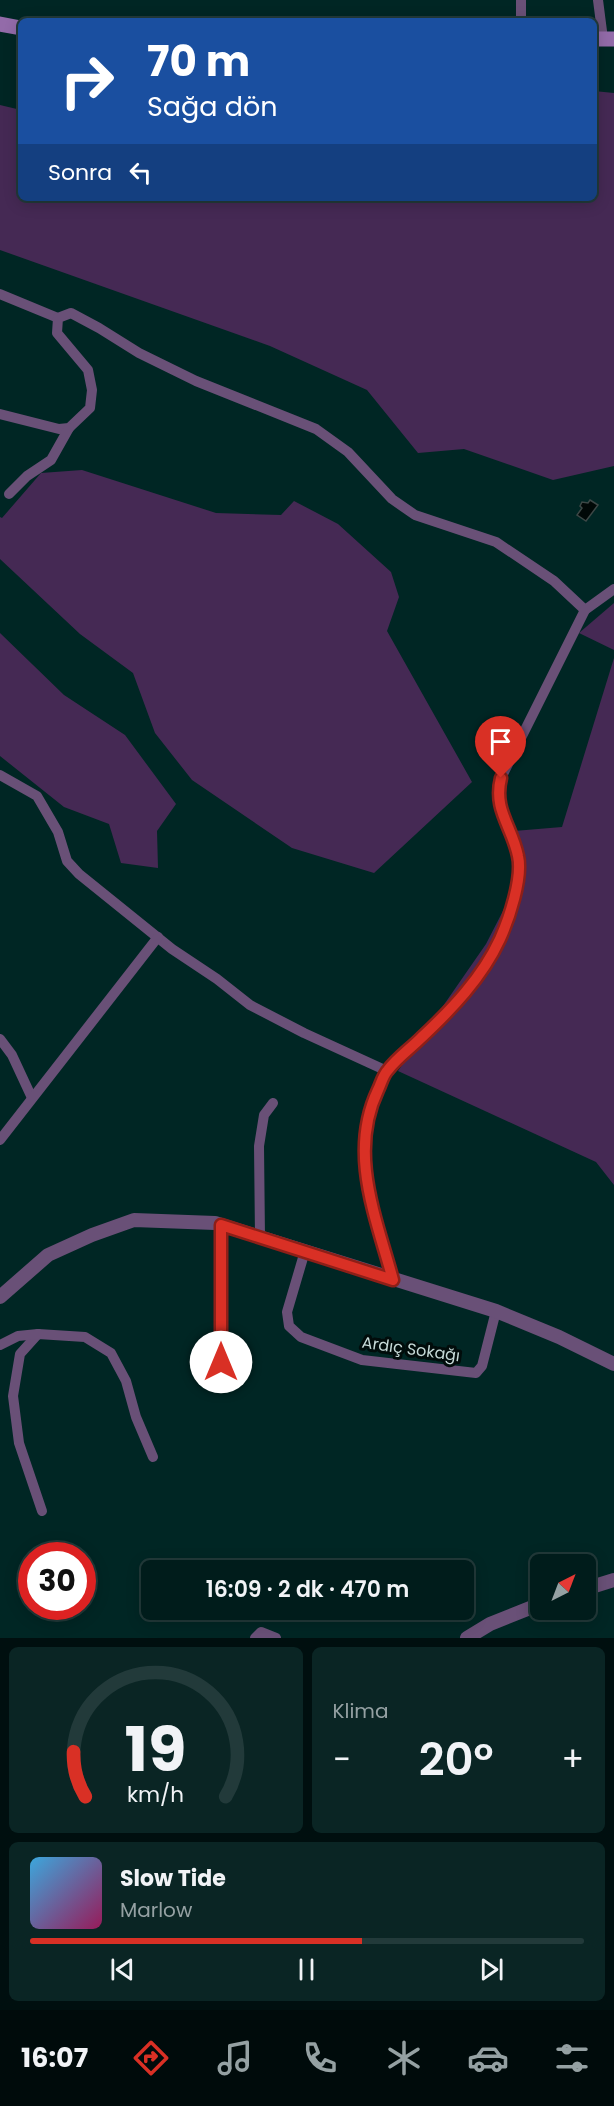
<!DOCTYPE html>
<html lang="tr">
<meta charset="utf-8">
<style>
:root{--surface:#001c1b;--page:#0a2524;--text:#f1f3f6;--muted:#95a1a3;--line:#223a3a;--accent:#d93025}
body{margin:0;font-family:Poppins,sans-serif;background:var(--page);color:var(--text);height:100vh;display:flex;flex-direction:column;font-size:22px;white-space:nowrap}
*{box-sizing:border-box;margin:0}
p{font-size:20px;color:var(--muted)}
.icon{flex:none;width:33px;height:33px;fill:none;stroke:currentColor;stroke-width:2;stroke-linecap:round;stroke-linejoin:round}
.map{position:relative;height:1638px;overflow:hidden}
.side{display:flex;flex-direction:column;gap:9px;padding:9px;background:#000f0f;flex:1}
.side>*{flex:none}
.hud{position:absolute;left:18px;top:18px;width:579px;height:183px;border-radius:9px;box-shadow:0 3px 15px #0003,0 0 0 2px var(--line);background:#1a4fa0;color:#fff;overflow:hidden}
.needle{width:39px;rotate:42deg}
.buttons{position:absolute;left:530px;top:1554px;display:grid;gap:12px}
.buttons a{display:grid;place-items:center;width:66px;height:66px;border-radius:9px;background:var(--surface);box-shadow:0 3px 15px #0003,0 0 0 2px var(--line);font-size:30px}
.speed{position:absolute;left:18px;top:1542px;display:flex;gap:12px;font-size:30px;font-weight:700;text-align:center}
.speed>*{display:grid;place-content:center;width:78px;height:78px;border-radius:50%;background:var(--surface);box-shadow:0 3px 15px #0003,0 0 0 2px var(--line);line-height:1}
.speed .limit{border:9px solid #d22;background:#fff;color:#111}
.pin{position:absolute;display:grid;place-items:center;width:51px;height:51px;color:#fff;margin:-62px -26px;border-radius:50% 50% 50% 0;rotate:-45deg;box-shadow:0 0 6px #0007}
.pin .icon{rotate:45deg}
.me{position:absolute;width:66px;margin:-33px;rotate:0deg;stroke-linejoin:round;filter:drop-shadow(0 0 4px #0008)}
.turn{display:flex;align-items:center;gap:21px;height:126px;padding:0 30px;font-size:27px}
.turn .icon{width:78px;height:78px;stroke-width:2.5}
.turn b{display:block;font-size:42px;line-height:51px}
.then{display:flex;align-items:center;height:57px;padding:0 30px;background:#0003;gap:12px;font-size:22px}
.big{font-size:45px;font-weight:600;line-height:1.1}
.side .tile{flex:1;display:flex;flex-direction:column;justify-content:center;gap:9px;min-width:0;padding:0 21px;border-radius:9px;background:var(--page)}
.side .dial{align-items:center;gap:0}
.dial svg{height:156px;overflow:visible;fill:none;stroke:var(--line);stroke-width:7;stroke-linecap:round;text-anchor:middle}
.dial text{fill:var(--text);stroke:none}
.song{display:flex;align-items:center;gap:18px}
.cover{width:72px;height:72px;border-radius:9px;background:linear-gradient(135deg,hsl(200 70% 55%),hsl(330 70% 35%))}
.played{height:6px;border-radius:3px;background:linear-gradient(90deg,var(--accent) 60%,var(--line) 60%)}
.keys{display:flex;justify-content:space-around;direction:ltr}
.heat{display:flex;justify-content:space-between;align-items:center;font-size:33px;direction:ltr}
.side .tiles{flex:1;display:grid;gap:9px;grid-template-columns:1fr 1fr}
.tile:last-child{grid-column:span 2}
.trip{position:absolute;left:141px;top:1560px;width:333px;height:60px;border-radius:9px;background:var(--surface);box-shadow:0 3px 15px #0003,0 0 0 2px var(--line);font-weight:600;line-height:60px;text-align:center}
.tab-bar{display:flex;height:96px;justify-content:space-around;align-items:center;background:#000b0b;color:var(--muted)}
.tab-bar .icon{width:42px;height:42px}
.tab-bar .on{color:var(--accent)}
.tab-bar b{font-size:27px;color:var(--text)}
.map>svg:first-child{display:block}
.green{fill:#452954}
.water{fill:#010807;stroke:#3c4746;stroke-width:1.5}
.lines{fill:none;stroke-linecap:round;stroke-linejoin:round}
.minor{stroke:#695077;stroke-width:10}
.tertiary{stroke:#695077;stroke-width:14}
.secondary{stroke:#936ba9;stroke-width:15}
.route-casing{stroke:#8d1f18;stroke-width:15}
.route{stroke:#d93025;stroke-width:10}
.labels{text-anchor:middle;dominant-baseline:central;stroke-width:6;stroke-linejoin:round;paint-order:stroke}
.street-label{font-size:16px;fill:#c6dad8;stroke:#010c0b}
</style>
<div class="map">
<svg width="614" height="1638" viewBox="0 0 614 1638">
<rect width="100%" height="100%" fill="#002624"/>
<!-- green -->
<g class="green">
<polygon points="594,91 614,93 614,466 553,480 464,449 418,453 367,390 270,346 0,250 0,105 21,110 21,198 245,198 252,202 262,198 594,198"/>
<polygon points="82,470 216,513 281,515 294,501 338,524 391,572 399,597 387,631 472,782 374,873 292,848 192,780 155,733 133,673 80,634 0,559 0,517 2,518 41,473"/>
<polygon points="614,603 614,650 579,633"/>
<polygon points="0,633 64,695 125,735 176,804 157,831 158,868 121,863 109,824 64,807 0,756"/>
<polygon points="614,658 614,1185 596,1162 398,1071 486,944 521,876 514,831 562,827"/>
</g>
<!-- water -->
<polygon class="water" points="590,500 598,505 586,521 577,515 582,508 580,506 582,502 588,503"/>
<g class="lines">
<!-- minor -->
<g class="minor">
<polyline points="521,0 521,21"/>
<polyline points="598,0 603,39"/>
<polyline points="0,294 58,318"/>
<polyline points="0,414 59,429 69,428 90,408 92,390 88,370 57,333 58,318 71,313 99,328 139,353 196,381 316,429 348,452 392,499 415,515 496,542 554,581 585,610"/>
<polyline points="9,494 27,476 51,460 69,428"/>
<polyline points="0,775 37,796 58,832 67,861 79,874 172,949 217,979 250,1005 304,1033 387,1071"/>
<polyline points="0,1039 12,1055 32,1098"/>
<polyline points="0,1140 158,937"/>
<polyline points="260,1238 259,1146 264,1115 273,1103"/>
<polyline points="305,1251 287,1312 289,1326 301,1337 362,1360 476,1373 482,1366 496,1311"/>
<path d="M393,1280C376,1217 348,1154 378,1090C381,1083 384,1075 388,1070C398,1057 413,1046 424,1035C454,1007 483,976 500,939C509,919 523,878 518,856C512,826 493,810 501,778L585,610L614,589"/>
<polyline points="38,1334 20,1354 13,1396 19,1443 42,1511"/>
<polyline points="0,1345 18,1336 38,1334 85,1337 111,1353 126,1381 136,1417 153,1457"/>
<polyline points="221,1384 221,1225"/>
<polyline points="255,1638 261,1632 276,1638"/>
</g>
<!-- tertiary -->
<g class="tertiary">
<polyline points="0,1297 48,1255 92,1235 134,1220 215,1223 496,1311 559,1337 614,1364"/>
<polyline points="585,1589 614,1580"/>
<polyline points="467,1638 490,1624 540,1604"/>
</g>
<!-- secondary -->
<g class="secondary">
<polyline points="0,24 21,28"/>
<polyline points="594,39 614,39"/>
</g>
</g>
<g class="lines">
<!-- route casing -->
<g class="route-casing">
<path id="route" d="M221,1362V1225L393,1280C376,1217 348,1153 378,1090C381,1084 383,1075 388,1070C397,1058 410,1049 421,1038C451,1010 482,978 500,939C509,919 523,878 518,856C512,826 493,810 501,778"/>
</g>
<!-- route -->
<use href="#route" class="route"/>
</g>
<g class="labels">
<!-- street labels -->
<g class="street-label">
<text transform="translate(411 1349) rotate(8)">Ardıç Sokağı</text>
</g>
</g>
</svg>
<div class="buttons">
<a><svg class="needle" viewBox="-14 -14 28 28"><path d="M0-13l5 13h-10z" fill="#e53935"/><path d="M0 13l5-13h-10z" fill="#95a1a3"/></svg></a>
</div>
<div class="speed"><div class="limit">30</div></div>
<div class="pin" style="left:501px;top:778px;background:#d93025"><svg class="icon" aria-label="arrive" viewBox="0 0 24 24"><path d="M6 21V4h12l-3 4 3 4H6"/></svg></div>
<svg class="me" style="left:221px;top:1362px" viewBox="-20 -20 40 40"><circle r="19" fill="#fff"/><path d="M0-13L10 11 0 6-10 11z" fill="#d93025"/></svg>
<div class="trip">16:09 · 2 dk · 470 m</div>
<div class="hud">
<div class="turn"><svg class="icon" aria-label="right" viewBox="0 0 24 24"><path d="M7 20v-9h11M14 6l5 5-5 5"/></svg><div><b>70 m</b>Sağa dön</div></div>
<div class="then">Sonra<svg class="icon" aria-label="left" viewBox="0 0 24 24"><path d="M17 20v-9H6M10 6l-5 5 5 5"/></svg></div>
</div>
</div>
<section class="side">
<div class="tiles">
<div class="tile dial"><svg viewBox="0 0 100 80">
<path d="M14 69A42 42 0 1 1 86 69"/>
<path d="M14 69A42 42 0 0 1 8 46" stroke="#d93025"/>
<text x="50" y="56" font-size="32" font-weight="700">19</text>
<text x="50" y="72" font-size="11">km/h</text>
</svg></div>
<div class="tile"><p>Klima</p>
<div class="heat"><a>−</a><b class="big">20°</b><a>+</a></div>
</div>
<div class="tile">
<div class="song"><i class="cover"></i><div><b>Slow Tide</b><p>Marlow</p></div></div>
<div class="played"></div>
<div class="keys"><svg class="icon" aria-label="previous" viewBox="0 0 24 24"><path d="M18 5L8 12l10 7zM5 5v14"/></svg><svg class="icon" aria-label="pause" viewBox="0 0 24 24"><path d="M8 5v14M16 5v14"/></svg><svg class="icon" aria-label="next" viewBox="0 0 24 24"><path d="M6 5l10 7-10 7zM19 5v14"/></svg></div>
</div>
</div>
</section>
<nav class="tab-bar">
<b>16:07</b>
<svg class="icon on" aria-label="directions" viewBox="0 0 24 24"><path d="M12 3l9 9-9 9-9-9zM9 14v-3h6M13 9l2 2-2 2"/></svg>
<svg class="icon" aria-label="music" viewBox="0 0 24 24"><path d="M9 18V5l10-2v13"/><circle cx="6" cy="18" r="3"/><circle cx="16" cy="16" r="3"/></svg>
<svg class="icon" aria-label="phone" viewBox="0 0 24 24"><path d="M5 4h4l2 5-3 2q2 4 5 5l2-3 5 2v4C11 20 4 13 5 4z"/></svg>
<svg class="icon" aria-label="climate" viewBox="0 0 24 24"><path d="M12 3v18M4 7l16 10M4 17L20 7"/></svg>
<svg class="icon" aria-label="car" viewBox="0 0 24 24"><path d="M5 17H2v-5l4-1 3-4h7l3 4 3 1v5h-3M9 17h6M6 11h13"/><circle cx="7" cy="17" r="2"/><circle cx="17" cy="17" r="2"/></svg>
<svg class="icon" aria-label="filters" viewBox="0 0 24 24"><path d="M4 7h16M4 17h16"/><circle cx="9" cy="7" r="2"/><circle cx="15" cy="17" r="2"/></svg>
</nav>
